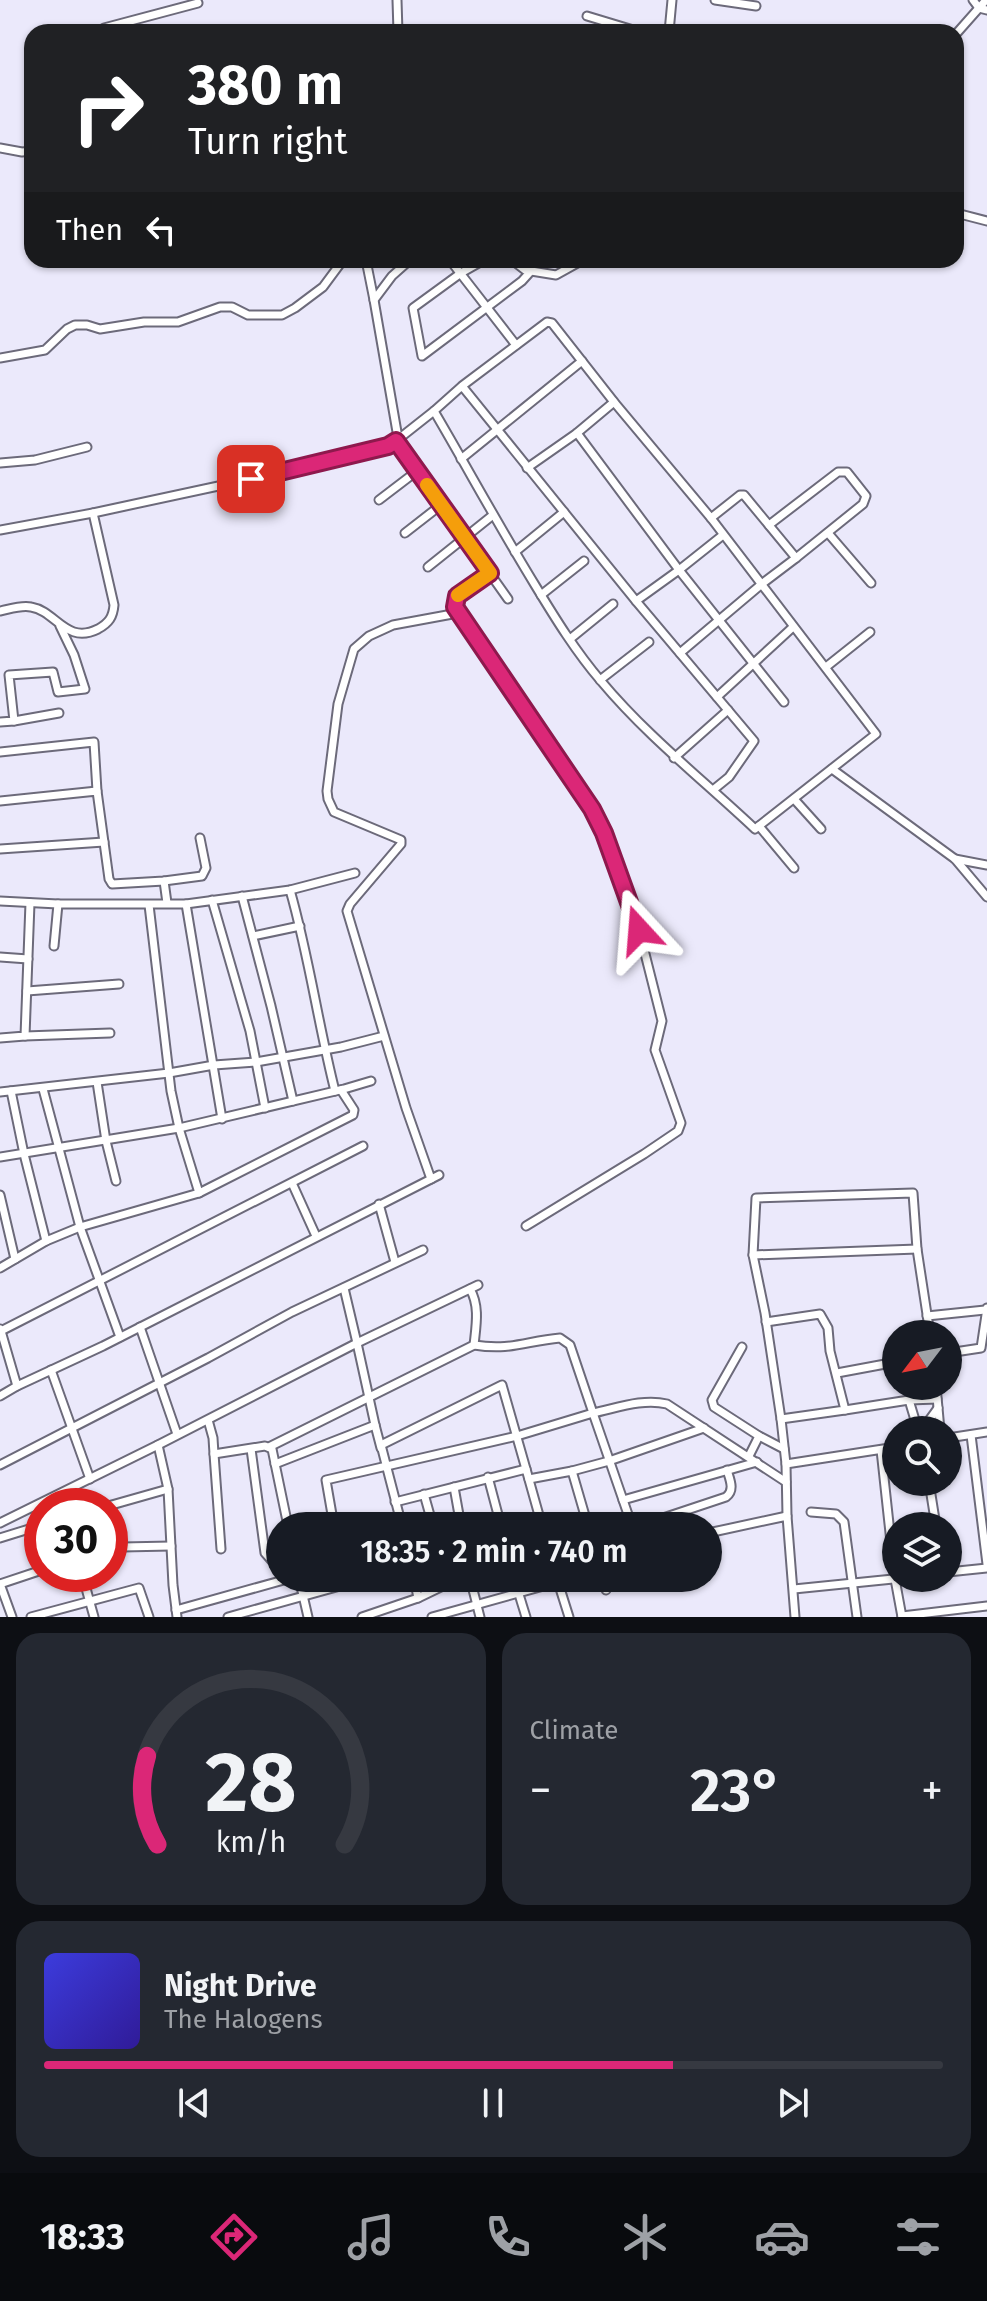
<!DOCTYPE html>
<meta charset="utf-8">
<style>
:root{--surface:#171b24;--page:#242831;--text:#f1f3f6;--muted:#9ea1a6;--line:#363941;--accent:#db2777}
body{margin:0;font-family:"Fira Sans",sans-serif;background:var(--page);color:var(--text);height:100vh;display:flex;flex-direction:column;font-size:30px;white-space:nowrap}
*{box-sizing:border-box;margin:0}
p{font-size:26px;color:var(--muted)}
.icon{flex:none;width:44px;height:44px;fill:none;stroke:currentColor;stroke-width:2;stroke-linecap:round;stroke-linejoin:round}
.map{position:relative;height:1617px;overflow:hidden}
.details{display:flex;flex-direction:column;gap:16px;padding:16px;background:#0d0f14;flex:1}
.details>*{flex:none}
.top-card{position:absolute;left:24px;top:24px;width:940px;height:244px;border-radius:24px;box-shadow:0 2px 6px #0004;background:#202124;color:#fff;overflow:hidden}
.needle{width:52px;rotate:238deg}
.controls{position:absolute;left:882px;top:1320px;display:grid;gap:16px}
.controls a{display:grid;place-items:center;width:80px;height:80px;border-radius:50%;background:var(--surface);box-shadow:0 2px 6px #0004;font-size:40px}
.speed{position:absolute;left:24px;top:1488px;display:flex;gap:16px;font-size:40px;font-weight:700;text-align:center}
.speed>*{display:grid;place-content:center;width:104px;height:104px;border-radius:50%;background:var(--surface);box-shadow:0 2px 6px #0004;line-height:1}
.speed .limit{border:12px solid #d22;background:#fff;color:#111}
.pin{position:absolute;display:grid;place-items:center;width:68px;height:68px;color:#fff;margin:-34px;border-radius:16px;box-shadow:0 4px 12px #0006}
.me{position:absolute;width:88px;margin:-44px;rotate:341deg;stroke-linejoin:round;filter:drop-shadow(0 0 6px #0008)}
.turn{display:flex;align-items:center;gap:28px;height:168px;padding:0 32px;font-size:36px}
.turn .icon{width:104px;height:104px;stroke-width:2.5}
.turn b{display:block;font-size:56px;line-height:68px}
.then{display:flex;align-items:center;height:76px;padding:0 32px;background:#0003;gap:16px;font-size:30px}
.big{font-size:60px;font-weight:600;line-height:1.1}
.details .widget{flex:1;display:flex;flex-direction:column;justify-content:center;gap:12px;min-width:0;padding:0 28px;border-radius:24px;background:var(--page)}
.details .dial{align-items:center;gap:0}
.dial svg{height:208px;overflow:visible;fill:none;stroke:var(--line);stroke-width:7;stroke-linecap:round;text-anchor:middle}
.dial text{fill:var(--text);stroke:none}
.song{display:flex;align-items:center;gap:24px}
.cover{width:96px;height:96px;border-radius:12px;background:linear-gradient(135deg,hsl(240 70% 55%),hsl(250 70% 35%))}
.played{height:8px;border-radius:4px;background:linear-gradient(90deg,var(--accent) 70%,var(--line) 70%)}
.keys{display:flex;justify-content:space-around;direction:ltr}
.heat{display:flex;justify-content:space-between;align-items:center;font-size:44px;direction:ltr}
.details .tiles{flex:1;display:grid;gap:16px;grid-template-columns:1fr 1fr}
.widget:last-child{grid-column:span 2}
.trip{position:absolute;left:266px;top:1512px;width:456px;height:80px;border-radius:40px;background:var(--surface);box-shadow:0 2px 6px #0004;font-weight:600;line-height:80px;text-align:center}
.tabs{display:flex;height:128px;justify-content:space-around;align-items:center;background:#090b0e;color:var(--muted)}
.tabs .icon{width:56px;height:56px}
.tabs .on{color:var(--accent)}
.tabs b{font-size:36px;color:var(--text)}
.map>svg:first-child{display:block}
.lines{fill:none;stroke-linecap:round;stroke-linejoin:round}
.minor-casing{stroke:#6c6a7a;stroke-width:11}
.minor{stroke:#fff;stroke-width:7}
.route-casing{stroke:#8e194d;stroke-width:20}
.route{stroke:#db2777;stroke-width:14}
.slow{stroke:#f59e0b;stroke-width:14}
</style>
<div class="map">
<svg width="987" height="1617" viewBox="0 0 987 1617">
<rect width="100%" height="100%" fill="#ebe9fb"/>
<g class="lines">
<!-- minor casing -->
<g class="minor-casing">
<g id="minor">
<polyline points="397,0 398,32"/>
<polyline points="715,0 756,6"/>
<polyline points="973,0 979,8 987,10"/>
<polyline points="587,16 640,32"/>
<polyline points="101,32 104,28 198,3"/>
<polyline points="669,32 672,0"/>
<polyline points="956,34 986,0"/>
<polyline points="0,148 22,152 32,151"/>
<polyline points="956,213 987,221"/>
<polyline points="366,260 374,300"/>
<polyline points="450,260 516,345"/>
<polyline points="484,260 461,273 413,308 422,356 522,281 531,271"/>
<polyline points="512,260 525,270 556,275 583,260"/>
<polyline points="0,358 45,350 67,329 75,325 87,325 100,329 144,322 178,322 220,307 232,307 248,315 282,315 295,308 323,287 343,260"/>
<path d="M462,386L434,411C468,469 500,528 535,585C555,618 576,652 601,681C647,736 703,780 755,829L876,734L711,518L614,402L552,323L547,322L462,386L636,601L754,741L729,777L713,790"/>
<polyline points="434,411 396,441 508,599"/>
<polyline points="577,433 614,402"/>
<polyline points="461,459 582,361"/>
<polyline points="0,463 35,460 87,447"/>
<polyline points="527,468 577,433 679,570 784,702"/>
<polyline points="379,500 417,471"/>
<polyline points="769,525 838,472 847,472 866,496 863,504 796,558"/>
<polyline points="0,530 93,513"/>
<polyline points="405,533 441,505"/>
<polyline points="828,533 871,583"/>
<polyline points="515,552 564,512"/>
<polyline points="428,567 493,515"/>
<polyline points="490,573 457,596 455,607 581,790 604,833 639,930 662,1021 655,1050 681,1123 678,1131 644,1154 526,1226"/>
<polyline points="541,595 584,561"/>
<polyline points="636,601 679,570 723,535"/>
<path d="M0,611C10,609 21,605 31,607C56,611 66,645 98,629C109,623 113,617 114,605L93,513L251,479L388,446L396,441L397,432L374,300L392,276L410,260"/>
<polyline points="570,639 613,604"/>
<polyline points="680,653 763,583 796,558 744,495 740,495 711,518"/>
<polyline points="826,667 870,632"/>
<polyline points="600,680 649,642"/>
<polyline points="717,697 793,627"/>
<polyline points="14,721 59,713"/>
<polyline points="0,722 14,721 9,675 53,672 58,692 85,689 74,655 60,626"/>
<polyline points="0,752 94,742 97,791"/>
<polyline points="674,758 728,710"/>
<polyline points="832,769 955,859 987,897"/>
<polyline points="794,799 821,829"/>
<polyline points="0,801 97,791 109,879 112,884 164,881 202,876 206,868 200,838"/>
<polyline points="759,826 794,868"/>
<polyline points="0,849 104,842"/>
<polyline points="955,859 987,865"/>
<polyline points="164,881 167,903"/>
<path d="M290,890C309,956 318,1024 335,1091"/>
<polyline points="242,896 271,1006 293,1101"/>
<polyline points="212,900 250,1031 265,1108"/>
<polyline points="0,901 58,904 186,904 290,890 355,873"/>
<polyline points="186,904 222,1119"/>
<polyline points="149,905 171,1091 179,1128 199,1193"/>
<polyline points="253,936 300,926"/>
<polyline points="54,946 58,904"/>
<polyline points="0,957 28,959"/>
<polyline points="27,991 119,984"/>
<polyline points="25,1036 110,1033"/>
<polyline points="0,1038 25,1036 30,903"/>
<polyline points="97,1082 106,1141 116,1181"/>
<polyline points="43,1089 80,1227 120,1337"/>
<polyline points="11,1091 24,1154 46,1241"/>
<polyline points="0,1092 169,1073 214,1065 256,1062 341,1047 384,1036"/>
<polyline points="0,1157 179,1128 344,1089 371,1081"/>
<polyline points="431,1179 406,1108 347,911 350,904 401,844 401,840 334,812 328,799 327,791 338,704 354,649 369,636 393,625 458,613"/>
<polyline points="292,1183 316,1236"/>
<polyline points="0,1195 15,1259"/>
<polyline points="379,1204 395,1262"/>
<polyline points="753,1255 917,1249"/>
<polyline points="0,1268 46,1241 80,1227 199,1193 353,1115 354,1110 341,1090"/>
<polyline points="344,1288 357,1343 478,1285"/>
<path d="M470,1289C480,1306 476,1326 474,1345"/>
<polyline points="927,1316 985,1310"/>
<polyline points="766,1322 820,1314 828,1328 830,1351 845,1410 781,1419"/>
<polyline points="140,1327 177,1434"/>
<polyline points="0,1329 1,1331 363,1146"/>
<polyline points="1,1331 17,1386 103,1346 439,1175"/>
<polyline points="742,1347 712,1400 714,1407 759,1436 749,1456"/>
<polyline points="948,1353 981,1348 987,1308"/>
<polyline points="51,1370 90,1479"/>
<polyline points="837,1373 896,1362"/>
<polyline points="936,1386 940,1430"/>
<polyline points="0,1396 17,1386"/>
<polyline points="909,1400 937,1399"/>
<polyline points="845,1410 909,1400 918,1430"/>
<polyline points="208,1420 213,1438 214,1454 265,1446 272,1449 288,1526"/>
<polyline points="922,1430 938,1408"/>
<polyline points="971,1435 987,1564"/>
<polyline points="759,1436 784,1449"/>
<polyline points="948,1438 987,1432"/>
<polyline points="158,1445 168,1489 173,1585 177,1617"/>
<path d="M269,1447L474,1345C511,1351 526,1341 560,1338L570,1345L593,1413C617,1408 643,1398 667,1404L786,1482"/>
<polyline points="251,1449 265,1553 272,1561 280,1560"/>
<polyline points="881,1450 895,1579 902,1617"/>
<polyline points="214,1454 221,1549"/>
<polyline points="275,1464 375,1425 381,1448"/>
<polyline points="786,1464 896,1447"/>
<polyline points="0,1465 208,1358 292,1312 423,1250"/>
<polyline points="572,1471 609,1461 704,1428"/>
<polyline points="488,1477 501,1526"/>
<polyline points="529,1479 572,1471 588,1526"/>
<polyline points="929,1482 936,1526"/>
<polyline points="454,1487 461,1526"/>
<polyline points="424,1494 433,1526"/>
<polyline points="623,1500 757,1462"/>
<polyline points="395,1502 526,1469 542,1526"/>
<polyline points="108,1506 168,1489"/>
<polyline points="811,1512 836,1514 844,1522 857,1617"/>
<polyline points="787,1516 786,1464 781,1419 765,1313 753,1255 756,1198 913,1193 917,1249 930,1334"/>
<polyline points="0,1523 158,1445 357,1343 375,1425"/>
<polyline points="334,1526 326,1480 517,1436 593,1413 632,1526"/>
<polyline points="371,1526 400,1520"/>
<polyline points="402,1526 381,1445 502,1385 526,1469"/>
<path d="M639,1526L726,1497C735,1490 730,1480 727,1470"/>
<polyline points="708,1533 787,1516 795,1617"/>
<polyline points="0,1538 42,1525"/>
<polyline points="110,1550 122,1547 171,1546"/>
<polyline points="948,1572 987,1568"/>
<polyline points="82,1574 94,1617"/>
<polyline points="299,1578 308,1617"/>
<polyline points="414,1578 418,1598"/>
<polyline points="470,1578 480,1617"/>
<polyline points="514,1578 526,1617"/>
<polyline points="603,1578 606,1590"/>
<polyline points="0,1584 42,1570"/>
<polyline points="0,1584 12,1617"/>
<polyline points="794,1589 903,1578"/>
<polyline points="176,1610 291,1578"/>
<polyline points="902,1616 987,1606"/>
<polyline points="31,1617 139,1588 149,1617"/>
<polyline points="228,1617 369,1578"/>
<polyline points="362,1617 418,1598 449,1583 448,1578"/>
<polyline points="432,1617 558,1582 557,1578"/>
<polyline points="569,1617 558,1582 571,1578"/>
</g>
</g>
<!-- minor -->
<use href="#minor" class="minor"/>
</g>
<g class="lines">
<!-- route casing -->
<g class="route-casing">
<polyline id="route" points="251,479 388,446 396,441 490,573 457,596 455,607 592,809 604,833 639,930"/>
</g>
<!-- route -->
<use href="#route" class="route"/>
<!-- slow -->
<polyline class="slow" points="427,485 490,573 458,595"/>
</g>
</svg>
<div class="controls">
<a><svg class="needle" viewBox="-14 -14 28 28"><path d="M0-13l5 13h-10z" fill="#e53935"/><path d="M0 13l5-13h-10z" fill="#9ea1a6"/></svg></a>
<a><svg class="icon" aria-label="search" viewBox="0 0 24 24"><circle cx="10" cy="10" r="6"/><path d="M15 15l6 6"/></svg></a>
<a><svg class="icon" aria-label="layers" viewBox="0 0 24 24"><path d="M12 4l9 5-9 5-9-5zM3 14l9 5 9-5"/></svg></a>
</div>
<div class="speed"><div class="limit">30</div></div>
<div class="pin" style="left:251px;top:479px;background:#d93025"><svg class="icon" aria-label="arrive" viewBox="0 0 24 24"><path d="M6 21V4h12l-3 4 3 4H6"/></svg></div>
<svg class="me" style="left:639px;top:930px" viewBox="-20 -20 40 40"><path d="M0-17L14 15 0 8-14 15z" fill="#db2777" stroke="#fff" stroke-width="4"/></svg>
<div class="trip">18:35 · 2 min · 740 m</div>
<div class="top-card">
<div class="turn"><svg class="icon" aria-label="right" viewBox="0 0 24 24"><path d="M7 20v-9h11M14 6l5 5-5 5"/></svg><div><b>380 m</b>Turn right</div></div>
<div class="then">Then<svg class="icon" aria-label="left" viewBox="0 0 24 24"><path d="M17 20v-9H6M10 6l-5 5 5 5"/></svg></div>
</div>
</div>
<section class="details">
<div class="tiles">
<div class="widget dial"><svg viewBox="0 0 100 80">
<path d="M14 69A42 42 0 1 1 86 69"/>
<path d="M14 69A42 42 0 0 1 10 35" stroke="#db2777"/>
<text x="50" y="56" font-size="32" font-weight="700">28</text>
<text x="50" y="72" font-size="11">km/h</text>
</svg></div>
<div class="widget"><p>Climate</p>
<div class="heat"><a>−</a><b class="big">23°</b><a>+</a></div>
</div>
<div class="widget">
<div class="song"><i class="cover"></i><div><b>Night Drive</b><p>The Halogens</p></div></div>
<div class="played"></div>
<div class="keys"><svg class="icon" aria-label="previous" viewBox="0 0 24 24"><path d="M18 5L8 12l10 7zM5 5v14"/></svg><svg class="icon" aria-label="pause" viewBox="0 0 24 24"><path d="M8 5v14M16 5v14"/></svg><svg class="icon" aria-label="next" viewBox="0 0 24 24"><path d="M6 5l10 7-10 7zM19 5v14"/></svg></div>
</div>
</div>
</section>
<nav class="tabs">
<b>18:33</b>
<svg class="icon on" aria-label="directions" viewBox="0 0 24 24"><path d="M12 3l9 9-9 9-9-9zM9 14v-3h6M13 9l2 2-2 2"/></svg>
<svg class="icon" aria-label="music" viewBox="0 0 24 24"><path d="M9 18V5l10-2v13"/><circle cx="6" cy="18" r="3"/><circle cx="16" cy="16" r="3"/></svg>
<svg class="icon" aria-label="phone" viewBox="0 0 24 24"><path d="M5 4h4l2 5-3 2q2 4 5 5l2-3 5 2v4C11 20 4 13 5 4z"/></svg>
<svg class="icon" aria-label="climate" viewBox="0 0 24 24"><path d="M12 3v18M4 7l16 10M4 17L20 7"/></svg>
<svg class="icon" aria-label="car" viewBox="0 0 24 24"><path d="M5 17H2v-5l4-1 3-4h7l3 4 3 1v5h-3M9 17h6M6 11h13"/><circle cx="7" cy="17" r="2"/><circle cx="17" cy="17" r="2"/></svg>
<svg class="icon" aria-label="filters" viewBox="0 0 24 24"><path d="M4 7h16M4 17h16"/><circle cx="9" cy="7" r="2"/><circle cx="15" cy="17" r="2"/></svg>
</nav>
